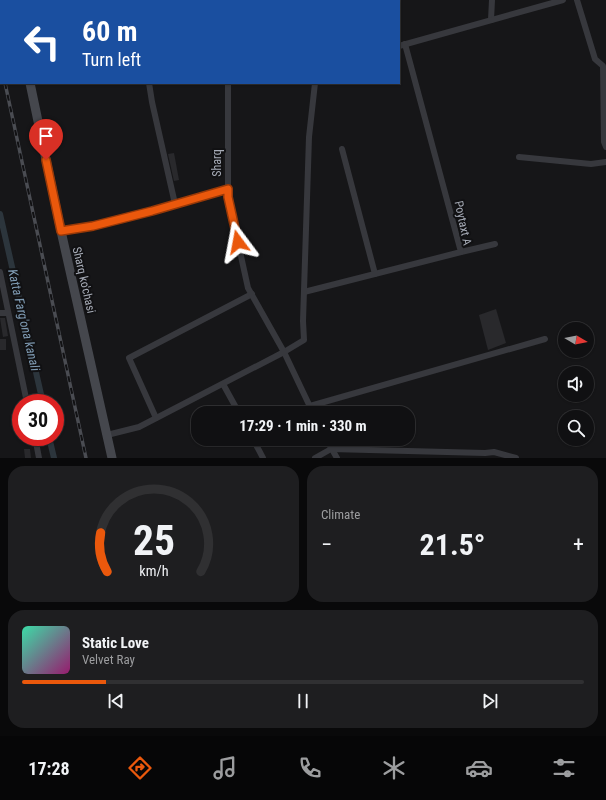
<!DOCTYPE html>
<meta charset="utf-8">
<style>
:root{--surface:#101012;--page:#1e1e20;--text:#f1f3f6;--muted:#9c9d9f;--line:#303032;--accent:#ea580c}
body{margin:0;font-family:"Roboto Condensed",sans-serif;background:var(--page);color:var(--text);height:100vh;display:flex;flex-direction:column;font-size:15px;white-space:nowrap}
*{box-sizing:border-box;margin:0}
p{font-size:13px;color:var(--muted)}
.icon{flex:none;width:22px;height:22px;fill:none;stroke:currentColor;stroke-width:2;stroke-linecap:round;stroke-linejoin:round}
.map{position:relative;height:458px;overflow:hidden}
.side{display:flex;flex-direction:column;gap:8px;padding:8px;background:#09090a;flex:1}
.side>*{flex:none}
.guide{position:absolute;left:0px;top:0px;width:400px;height:84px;box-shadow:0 1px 3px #0004,0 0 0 1px var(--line);background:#1a4fa0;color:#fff;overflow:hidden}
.needle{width:26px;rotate:100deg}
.tools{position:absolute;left:558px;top:322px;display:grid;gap:8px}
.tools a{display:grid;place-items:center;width:36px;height:36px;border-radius:50%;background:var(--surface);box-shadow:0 1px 3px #0004,0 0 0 1px var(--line);font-size:20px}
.speed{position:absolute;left:12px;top:394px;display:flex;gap:8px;font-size:20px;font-weight:700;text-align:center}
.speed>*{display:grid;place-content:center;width:52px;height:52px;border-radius:50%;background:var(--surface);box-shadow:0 1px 3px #0004,0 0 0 1px var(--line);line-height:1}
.speed .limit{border:6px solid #d22;background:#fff;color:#111}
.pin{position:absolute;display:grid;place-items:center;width:34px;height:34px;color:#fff;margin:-41px -17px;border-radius:50% 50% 50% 0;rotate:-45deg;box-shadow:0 0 4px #0007}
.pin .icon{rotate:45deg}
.me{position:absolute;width:44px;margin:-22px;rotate:347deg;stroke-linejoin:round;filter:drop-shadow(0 0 3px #0008)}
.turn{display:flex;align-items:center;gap:14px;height:84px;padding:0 16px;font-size:18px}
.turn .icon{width:52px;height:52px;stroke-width:2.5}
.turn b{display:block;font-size:28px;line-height:34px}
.big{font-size:30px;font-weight:700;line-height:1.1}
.side .widget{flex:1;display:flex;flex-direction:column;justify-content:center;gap:6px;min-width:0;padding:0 14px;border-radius:16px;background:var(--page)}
.side .dial{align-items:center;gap:0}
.dial svg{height:104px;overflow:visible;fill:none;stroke:var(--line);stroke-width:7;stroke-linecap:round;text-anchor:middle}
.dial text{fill:var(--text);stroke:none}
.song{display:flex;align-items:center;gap:12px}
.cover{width:48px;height:48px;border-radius:6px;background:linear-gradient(135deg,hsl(160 70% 55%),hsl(320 70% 35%))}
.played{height:4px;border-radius:2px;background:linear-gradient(90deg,var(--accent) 15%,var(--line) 15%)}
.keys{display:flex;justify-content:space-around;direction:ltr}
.heat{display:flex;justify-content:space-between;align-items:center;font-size:22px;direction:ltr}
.side .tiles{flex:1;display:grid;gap:8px;grid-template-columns:1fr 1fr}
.widget:last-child{grid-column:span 2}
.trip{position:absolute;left:191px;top:406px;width:224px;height:40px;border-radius:16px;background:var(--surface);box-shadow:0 1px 3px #0004,0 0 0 1px var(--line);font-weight:700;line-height:40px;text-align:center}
.tab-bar{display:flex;height:64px;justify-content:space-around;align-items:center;background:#060607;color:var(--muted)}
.tab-bar .icon{width:28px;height:28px}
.tab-bar .current{color:var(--accent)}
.tab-bar b{font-size:18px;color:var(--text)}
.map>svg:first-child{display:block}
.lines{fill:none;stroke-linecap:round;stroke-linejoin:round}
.canal{stroke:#2c353c;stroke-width:6}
.building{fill:#29292c}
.street{stroke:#37383d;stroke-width:6}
.secondary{stroke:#45474d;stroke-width:9}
.rail-casing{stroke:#4a4c52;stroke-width:3.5}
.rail{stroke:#111113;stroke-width:2;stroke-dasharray:6;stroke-linecap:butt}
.route-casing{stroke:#983908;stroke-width:10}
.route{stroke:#ea580c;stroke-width:7}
.labels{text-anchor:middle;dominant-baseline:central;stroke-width:4;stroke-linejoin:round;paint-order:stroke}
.street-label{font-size:12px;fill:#a8adb8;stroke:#111113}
.water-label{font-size:13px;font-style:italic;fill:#7f9bb3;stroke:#111113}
</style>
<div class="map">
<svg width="606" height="458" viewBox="0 0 606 458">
<rect width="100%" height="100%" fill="#161618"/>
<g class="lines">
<!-- canal -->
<g class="canal">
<polyline points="0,214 43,403"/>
<polyline points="49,437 54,458"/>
</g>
</g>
<!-- building -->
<g class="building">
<polygon points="174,153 179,180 174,181 168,154"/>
<polygon points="496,309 506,343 488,350 479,315"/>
<polygon points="0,318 5,318 8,336 3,337"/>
<rect x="0" y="339" width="6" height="11"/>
<polygon points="24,449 30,449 31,458 25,458"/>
</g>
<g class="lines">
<!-- street -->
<g class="street">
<polyline points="134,0 134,1"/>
<polyline points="577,0 595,59 603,66 604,142 606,147"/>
<polyline points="63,1 68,0"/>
<polyline points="229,1 229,0"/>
<polyline points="323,1 323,0"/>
<polyline points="491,20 492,0"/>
<polyline points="399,46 563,0"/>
<polyline points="149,83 152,102 175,204"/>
<polyline points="342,149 375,274"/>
<polyline points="519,157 591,164 606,162"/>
<polyline points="61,231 93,226 152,211 228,189"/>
<polyline points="461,252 495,244"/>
<polyline points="0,272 27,403"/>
<polyline points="304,292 461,252 405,44"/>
<polyline points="0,313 8,313"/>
<polyline points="223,384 239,413"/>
<polyline points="310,406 545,339"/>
<polyline points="313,413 284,352 304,340 303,321 309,137 315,83"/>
<polyline points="156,418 129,358 252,294"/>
<polyline points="107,435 139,427 284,352 248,288 228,197 228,83"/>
<polyline points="35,437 39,458"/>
<polyline points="253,439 263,458"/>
<polyline points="326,439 337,458"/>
<polyline points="315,458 331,449 485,453 494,452 516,458"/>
</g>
<!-- secondary -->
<g class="secondary">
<polyline points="13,0 14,1"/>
<polyline points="30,83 61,231 112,458"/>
</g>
<!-- rail casing -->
<g class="rail-casing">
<g id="rail">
<polyline points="0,58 1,63"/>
<polyline points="5,83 86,458"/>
</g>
</g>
<!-- rail -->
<use href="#rail" class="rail"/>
</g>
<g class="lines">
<!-- route casing -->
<g class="route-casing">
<polyline id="route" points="46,160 61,231 93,226 152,211 228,189 228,197 238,242"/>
</g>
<!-- route -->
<use href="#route" class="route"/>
</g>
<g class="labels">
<!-- street labels -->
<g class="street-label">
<text transform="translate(217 163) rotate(-90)">Sharq</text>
<text transform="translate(463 223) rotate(78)">Poytaxt A</text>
<text transform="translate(84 280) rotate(77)">Sharq ko'chasi</text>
</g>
<!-- water labels -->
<g class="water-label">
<text transform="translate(24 320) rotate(77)">Katta Farg'ona kanali</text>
</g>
</g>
</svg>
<div class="tools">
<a><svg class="needle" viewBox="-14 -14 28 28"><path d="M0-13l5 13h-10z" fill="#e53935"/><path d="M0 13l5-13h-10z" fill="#9c9d9f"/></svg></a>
<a><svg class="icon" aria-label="sound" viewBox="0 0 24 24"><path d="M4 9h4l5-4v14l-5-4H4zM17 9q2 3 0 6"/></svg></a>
<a><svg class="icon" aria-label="search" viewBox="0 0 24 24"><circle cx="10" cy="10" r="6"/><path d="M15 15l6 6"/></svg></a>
</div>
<div class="speed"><div class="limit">30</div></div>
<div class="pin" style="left:46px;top:160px;background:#d93025"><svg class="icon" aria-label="arrive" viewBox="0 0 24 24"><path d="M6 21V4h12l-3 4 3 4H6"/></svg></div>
<svg class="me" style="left:238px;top:242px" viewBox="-20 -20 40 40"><path d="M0-17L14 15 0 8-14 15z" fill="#ea580c" stroke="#fff" stroke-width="4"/></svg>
<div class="trip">17:29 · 1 min · 330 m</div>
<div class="guide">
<div class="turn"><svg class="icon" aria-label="left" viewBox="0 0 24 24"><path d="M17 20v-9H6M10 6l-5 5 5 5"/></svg><div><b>60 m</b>Turn left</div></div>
</div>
</div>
<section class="side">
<div class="tiles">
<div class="widget dial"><svg viewBox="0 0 100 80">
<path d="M14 69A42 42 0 1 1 86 69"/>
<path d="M14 69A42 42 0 0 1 9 39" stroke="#ea580c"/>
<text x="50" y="56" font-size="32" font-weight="700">25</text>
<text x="50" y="72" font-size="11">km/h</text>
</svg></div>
<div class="widget"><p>Climate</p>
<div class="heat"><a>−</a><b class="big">21.5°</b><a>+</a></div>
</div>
<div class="widget">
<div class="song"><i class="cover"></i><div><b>Static Love</b><p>Velvet Ray</p></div></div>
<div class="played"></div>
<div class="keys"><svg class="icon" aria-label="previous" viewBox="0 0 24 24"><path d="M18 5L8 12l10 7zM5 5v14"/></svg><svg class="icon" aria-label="pause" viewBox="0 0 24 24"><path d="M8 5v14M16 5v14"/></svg><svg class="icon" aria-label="next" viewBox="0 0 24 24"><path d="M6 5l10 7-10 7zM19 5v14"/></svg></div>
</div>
</div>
</section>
<nav class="tab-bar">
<b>17:28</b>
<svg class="icon current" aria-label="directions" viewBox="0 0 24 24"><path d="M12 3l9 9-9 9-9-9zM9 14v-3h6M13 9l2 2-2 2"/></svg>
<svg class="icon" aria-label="music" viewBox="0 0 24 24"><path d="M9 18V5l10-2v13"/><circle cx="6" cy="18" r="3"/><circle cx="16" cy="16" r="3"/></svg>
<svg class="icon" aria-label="phone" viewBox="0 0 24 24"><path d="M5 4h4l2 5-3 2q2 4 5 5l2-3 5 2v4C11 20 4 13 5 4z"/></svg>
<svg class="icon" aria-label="climate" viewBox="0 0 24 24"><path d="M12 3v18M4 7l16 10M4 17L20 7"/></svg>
<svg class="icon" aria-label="car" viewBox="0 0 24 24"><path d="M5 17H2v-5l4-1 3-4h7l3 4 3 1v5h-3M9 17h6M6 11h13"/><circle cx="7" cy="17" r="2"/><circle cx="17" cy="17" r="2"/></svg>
<svg class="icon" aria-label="filters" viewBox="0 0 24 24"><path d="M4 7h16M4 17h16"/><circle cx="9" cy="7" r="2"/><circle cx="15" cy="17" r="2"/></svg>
</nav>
